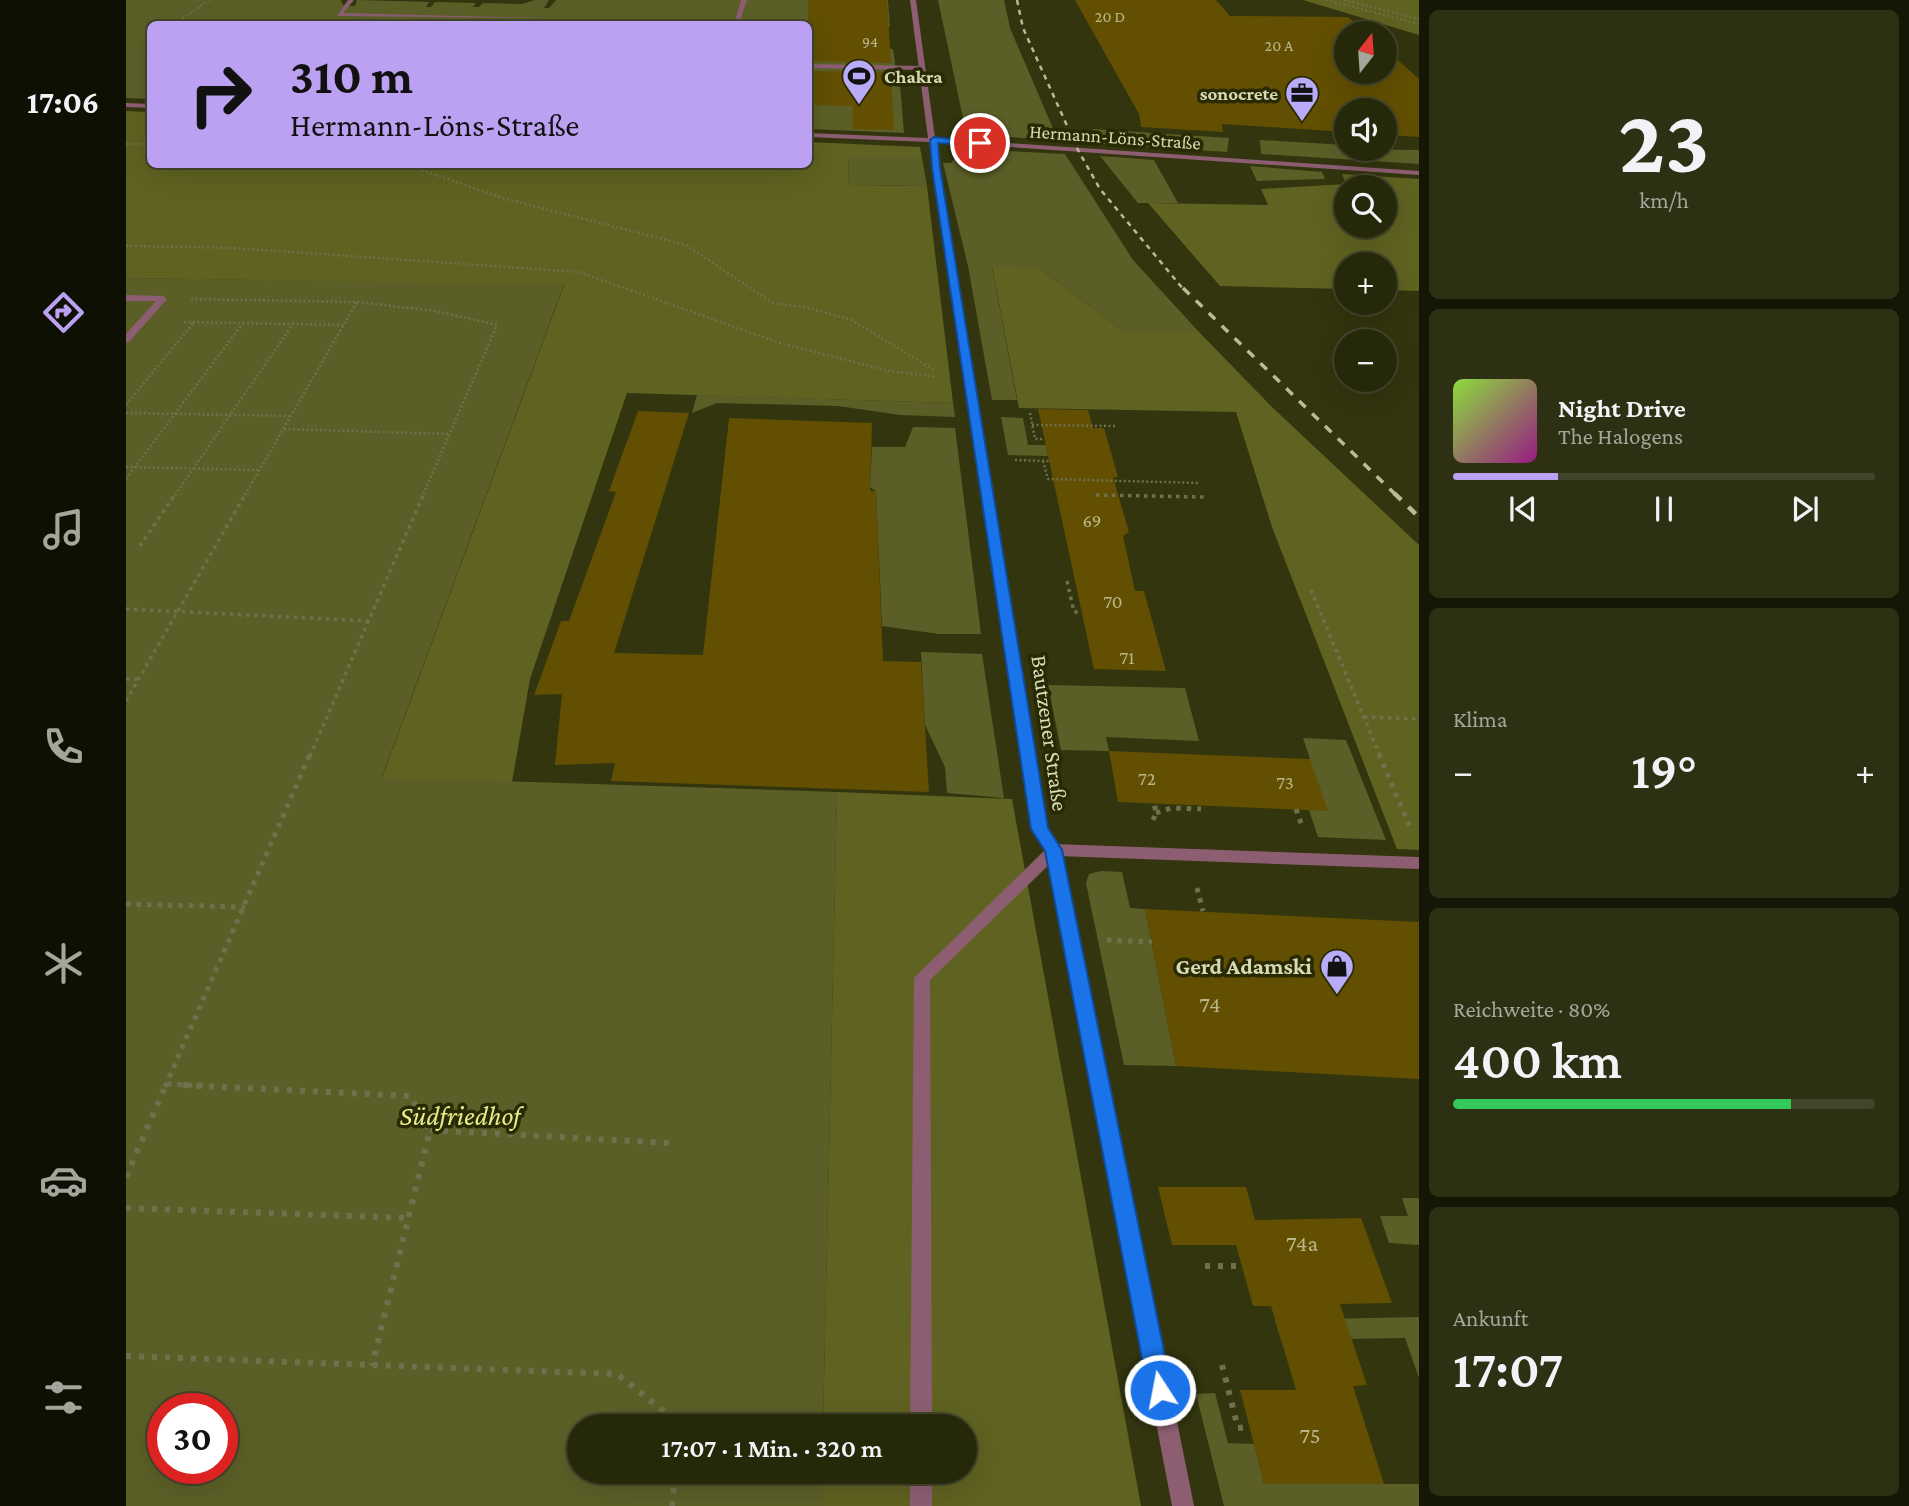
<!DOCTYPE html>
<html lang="de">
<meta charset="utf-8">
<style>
:root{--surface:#26280a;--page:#2e3013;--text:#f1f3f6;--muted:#a4a69c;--line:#42442b;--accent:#bca0f2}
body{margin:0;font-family:"Crimson Pro",serif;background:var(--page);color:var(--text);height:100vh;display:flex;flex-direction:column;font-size:26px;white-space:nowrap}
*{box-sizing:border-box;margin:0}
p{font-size:23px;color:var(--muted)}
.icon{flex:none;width:38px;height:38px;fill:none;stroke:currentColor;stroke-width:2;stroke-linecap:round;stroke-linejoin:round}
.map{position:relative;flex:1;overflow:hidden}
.panel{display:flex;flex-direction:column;gap:10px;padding:10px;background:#151606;width:490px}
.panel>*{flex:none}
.guide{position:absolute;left:21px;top:21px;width:665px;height:147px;border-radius:10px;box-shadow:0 7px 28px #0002,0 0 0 2px var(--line);background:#bca0f2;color:#111;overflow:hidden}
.needle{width:46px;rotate:17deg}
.fabs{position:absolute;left:1208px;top:21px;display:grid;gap:14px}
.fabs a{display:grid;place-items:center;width:63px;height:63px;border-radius:50%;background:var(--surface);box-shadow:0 7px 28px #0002,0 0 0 2px var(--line);font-size:35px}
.speed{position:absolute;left:21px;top:1393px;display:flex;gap:14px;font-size:35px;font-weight:700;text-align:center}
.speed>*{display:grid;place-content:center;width:91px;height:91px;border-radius:50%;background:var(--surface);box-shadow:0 7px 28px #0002,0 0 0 2px var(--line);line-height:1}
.speed .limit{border:10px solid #d22;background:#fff;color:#111}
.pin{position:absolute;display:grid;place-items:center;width:60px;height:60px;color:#fff;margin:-30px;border:4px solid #fff;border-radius:50%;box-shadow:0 2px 7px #0007}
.me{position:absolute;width:77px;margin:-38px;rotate:349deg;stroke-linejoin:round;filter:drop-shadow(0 0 5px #0008)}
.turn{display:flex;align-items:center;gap:24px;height:147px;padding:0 28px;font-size:32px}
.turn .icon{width:91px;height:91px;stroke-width:2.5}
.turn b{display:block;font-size:49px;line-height:60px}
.big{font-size:52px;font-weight:600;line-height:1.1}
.panel .card{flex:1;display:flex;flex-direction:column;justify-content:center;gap:10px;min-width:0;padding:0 24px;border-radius:10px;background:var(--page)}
.panel .dial{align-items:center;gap:0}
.dial b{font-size:91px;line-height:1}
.song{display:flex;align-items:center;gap:21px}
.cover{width:84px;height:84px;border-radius:10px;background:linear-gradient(135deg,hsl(90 70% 55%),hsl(310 70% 35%))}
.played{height:7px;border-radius:4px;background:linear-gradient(90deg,var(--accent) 25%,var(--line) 25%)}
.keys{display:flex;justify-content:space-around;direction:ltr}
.heat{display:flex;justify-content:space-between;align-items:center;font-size:38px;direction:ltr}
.charge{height:10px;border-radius:5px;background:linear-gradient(90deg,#34c759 80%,var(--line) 0)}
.trip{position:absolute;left:441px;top:1414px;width:410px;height:70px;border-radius:35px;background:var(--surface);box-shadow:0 7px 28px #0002,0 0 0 2px var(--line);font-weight:600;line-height:70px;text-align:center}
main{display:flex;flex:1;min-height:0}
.tabs{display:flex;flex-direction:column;width:126px;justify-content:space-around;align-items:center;background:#0f1004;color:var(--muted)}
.tabs .icon{width:49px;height:49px}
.tabs .current{color:var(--accent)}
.tabs b{font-size:32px;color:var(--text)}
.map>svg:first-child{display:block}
.green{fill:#5b5f27;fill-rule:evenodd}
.forest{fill:#5f6220;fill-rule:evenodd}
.building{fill:#624f02}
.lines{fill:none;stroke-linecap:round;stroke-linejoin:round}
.path-far4{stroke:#6e714b;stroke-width:2;stroke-dasharray:2 2.5;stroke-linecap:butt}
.path-far3{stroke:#6e714b;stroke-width:2.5;stroke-dasharray:2 2.5;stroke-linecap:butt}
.path-far2{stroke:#6e714b;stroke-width:3.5;stroke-dasharray:3.5 4.5;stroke-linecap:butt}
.path-far1{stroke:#6e714b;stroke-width:5;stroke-dasharray:4.5 6;stroke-linecap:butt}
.path{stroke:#6e714b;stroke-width:6;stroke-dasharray:5 8;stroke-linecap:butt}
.lane{fill:#8d5e72;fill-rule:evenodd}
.street{fill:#8d5e72;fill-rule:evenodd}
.rail-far2{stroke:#b8bc97;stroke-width:2.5;stroke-dasharray:5 5;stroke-linecap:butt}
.rail-far1{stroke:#b8bc97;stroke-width:3.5;stroke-dasharray:9 9;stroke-linecap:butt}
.rail{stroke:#b8bc97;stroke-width:4.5;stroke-dasharray:10 10;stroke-linecap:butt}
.route{fill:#1a73e8;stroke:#114b97;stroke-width:2}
.labels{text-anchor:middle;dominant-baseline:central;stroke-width:7;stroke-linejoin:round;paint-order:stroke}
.far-number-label{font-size:16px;fill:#b9b789}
.far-poi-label{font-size:19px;font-weight:bold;fill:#d6dab6;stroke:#292a03;text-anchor:start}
.far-street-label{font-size:19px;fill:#d6dab6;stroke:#292a03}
.number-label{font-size:19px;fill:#b9b789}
.street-label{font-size:23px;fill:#d6dab6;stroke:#292a03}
.poi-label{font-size:23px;font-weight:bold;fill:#d6dab6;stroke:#292a03;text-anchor:end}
.near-number-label{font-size:23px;fill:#b9b789}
.near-park-label{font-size:28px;font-style:italic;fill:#e4ec8d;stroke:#292a03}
</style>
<main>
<nav class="tabs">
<b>17:06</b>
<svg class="icon current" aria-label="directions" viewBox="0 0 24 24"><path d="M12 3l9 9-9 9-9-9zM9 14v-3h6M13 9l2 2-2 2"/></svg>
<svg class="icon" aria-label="music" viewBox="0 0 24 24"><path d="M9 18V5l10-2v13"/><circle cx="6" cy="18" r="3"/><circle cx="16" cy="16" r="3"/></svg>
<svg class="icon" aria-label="phone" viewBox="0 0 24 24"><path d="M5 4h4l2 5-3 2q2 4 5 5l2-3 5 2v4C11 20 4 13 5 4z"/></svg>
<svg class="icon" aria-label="climate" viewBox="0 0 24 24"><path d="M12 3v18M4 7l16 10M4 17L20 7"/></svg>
<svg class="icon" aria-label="car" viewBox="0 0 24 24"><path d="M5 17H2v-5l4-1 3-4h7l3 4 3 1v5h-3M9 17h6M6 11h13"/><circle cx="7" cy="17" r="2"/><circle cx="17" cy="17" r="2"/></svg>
<svg class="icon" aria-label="filters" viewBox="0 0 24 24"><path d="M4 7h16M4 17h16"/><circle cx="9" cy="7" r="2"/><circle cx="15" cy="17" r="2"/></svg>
</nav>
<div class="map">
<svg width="1293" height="1506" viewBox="0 0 1293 1506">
<rect width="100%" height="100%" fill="#32350e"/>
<!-- green -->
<g class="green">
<polygon points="0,0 215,0 217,5 229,6 231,0 303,2 300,7 305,7 309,2 350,3 347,7 353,7 357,3 396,4 409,0 423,0 418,8 423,8 430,0 762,0 764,27 718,26 709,48 767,49 772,84 774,84 778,133 683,129 682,24 24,24 24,99 0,98"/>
<polygon points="812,0 878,0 884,28 932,140 865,136 845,131 837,118"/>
<polygon points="966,129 1103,138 1101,152 977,144"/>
<polygon points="1134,140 1220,145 1220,149 1293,150 1293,164 1135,154"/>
<path d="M863,150L939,154L1007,260L1073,332H999L912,267H866L891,400H866L842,266L817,163H825C834,150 849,151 863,150Z"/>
<polygon points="974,156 1028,160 1052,203 1012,203"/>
<polygon points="722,158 796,158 801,186 723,185"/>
<polygon points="1124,166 1196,172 1199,179 1131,181"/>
<path d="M0,278L438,284L256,777L711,792L697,1426H453V1472H696V1506H0ZM37,1409H96V1468H37Z"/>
<polygon points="571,395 827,403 829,417 774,415 712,406 591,403 566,413"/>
<polygon points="875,417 897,418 902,445 920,445 922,456 882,455"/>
<polygon points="787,427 829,428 855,634 813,634 756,626 750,491 744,487 746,447 779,447"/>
<polygon points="795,652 856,654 878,798 821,793 819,767 799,725"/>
<polygon points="922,685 1059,688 1073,741 980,737 983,751 935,750"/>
<polygon points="1177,738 1220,740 1260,840 1192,837 1183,810 1184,759"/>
<polygon points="975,871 996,872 1004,908 1019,909 1050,1066 998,1065 960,883 963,874"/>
<polygon points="1276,1198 1293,1198 1293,1245 1263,1243 1254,1216 1282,1216"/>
<polygon points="1293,1317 1293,1378 1279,1338 1155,1340 1149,1320"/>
<polygon points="1089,1393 1102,1443 1128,1444 1138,1484 1293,1484 1293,1506 1098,1506 1070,1394"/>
</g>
<!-- forest -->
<g class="forest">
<polygon points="1177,0 1293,0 1293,35"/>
<polygon points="0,111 24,112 24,164 682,164 683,142 794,147 796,158 722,158 723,185 801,186 827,403 501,393 404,679 386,782 256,778 438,285 0,278"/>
<path d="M1216,174L1293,179V291L1258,290V264H1220V289L1094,286L1022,203L1142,205L1135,189L1220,184ZM1220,187H1258V226H1220Z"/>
<polygon points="866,266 912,267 999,332 1073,332 1146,407 1293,545 1293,850 1271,849 1146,527 1110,412 893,408"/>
<polygon points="711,792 886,799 1015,1506 696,1506 696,1472 838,1472 838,1426 697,1426"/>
</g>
<!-- building -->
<g class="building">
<polygon points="682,0 761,0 765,63 682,61"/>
<polygon points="949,0 1090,0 1104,16 1222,17 1241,33 1220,33 1220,72 1258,72 1258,48 1293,79 1293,137 1258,135 1258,110 1220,110 1220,132 1096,124 1097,132 1015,127 1013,114"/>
<polygon points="682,71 765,72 768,130 727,129 727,106 682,105"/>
<polygon points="912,409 962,410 967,428 978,428 992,477 987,477 1003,532 997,536 1009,591 1018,591 1040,671 968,669"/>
<polygon points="512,411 563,413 488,653 577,655 603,418 746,423 744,491 750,491 757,661 795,662 803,792 485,781 489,763 429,765 436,694 408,695 435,621 443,621 490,492 483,491"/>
<polygon points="983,751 1184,759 1202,811 992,802"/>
<polygon points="1019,909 1293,922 1293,1079 1050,1066"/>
<polygon points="1032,1187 1120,1187 1129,1220 1235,1218 1266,1303 1214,1304 1241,1385 1227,1386 1258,1484 1138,1484 1114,1390 1170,1390 1145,1306 1127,1306 1110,1245 1046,1245"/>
</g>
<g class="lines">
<!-- path-far4 -->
<g class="path-far4">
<polyline points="1200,0 1293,24"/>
<polyline points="1218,0 1293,19"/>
<polyline points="49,24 83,0"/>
</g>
<!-- path-far3 -->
<g class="path-far3">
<polyline points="0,144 24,144"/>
<polyline points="279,164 376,198 560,245 647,303 679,307 726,320 808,370"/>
<polyline points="0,246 108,248 453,272 654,343 763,371 812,377"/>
<polyline points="65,299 231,302 309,311 371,325 297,495"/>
<polyline points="58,322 218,325"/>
<polyline points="0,405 68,322"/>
<polyline points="0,413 165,416"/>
<polyline points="904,413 909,439 918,439"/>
<polyline points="906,425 989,426"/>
<polyline points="158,429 324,434"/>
<polyline points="889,460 923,461"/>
<polyline points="917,461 922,479 1074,483"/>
<polyline points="0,467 135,470"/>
<polyline points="0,479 117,323"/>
<polyline points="49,495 167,324"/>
<polyline points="119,495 231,302"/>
</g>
<!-- path-far2 -->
<g class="path-far2">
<polyline points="970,495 1078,497"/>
<polyline points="14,546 50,493"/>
<polyline points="941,581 948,612 955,612"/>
<polyline points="1185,590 1254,756"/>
<polyline points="0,609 244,621"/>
<polyline points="0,679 13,679"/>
<polyline points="0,701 120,493"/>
<polyline points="1238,717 1293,719"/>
<polyline points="184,756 298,493"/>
</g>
<!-- path-far1 -->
<g class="path-far1">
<polyline points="1253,754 1285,830"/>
<polyline points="1170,809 1176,826"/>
<polyline points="1030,813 1045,808 1075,809"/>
<polyline points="1027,820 1030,813 1028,803"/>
<polyline points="1071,888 1077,911"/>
<polyline points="0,904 119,907"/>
<polyline points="981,940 1026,942"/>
<polyline points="41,1084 93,1087"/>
<polyline points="39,1087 184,754"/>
</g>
<!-- path -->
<g class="path">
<polyline points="57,1085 284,1096 304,1130 246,1366"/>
<polyline points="304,1130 544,1143"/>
<polyline points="0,1177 40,1085"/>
<polyline points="0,1208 283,1218"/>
<polyline points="1079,1266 1115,1266"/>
<polyline points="0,1356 491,1374 553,1423 553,1426"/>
<polyline points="1096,1365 1112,1428 1123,1427"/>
<polyline points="546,1506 549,1472"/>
</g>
<!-- lane -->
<g class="lane">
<polygon points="222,0 228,0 217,13 418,18 211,16"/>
<polygon points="615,0 621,0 613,24 608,24"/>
<polygon points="682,64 795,66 798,68 795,70 682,68"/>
<polygon points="0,295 37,296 41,299 3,342 0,343 0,334 30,301 0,301"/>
<polygon points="928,844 1293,857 1293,869 932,856 804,980 806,1426 784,1426 788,978 923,846"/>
<rect x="784" y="1472" width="22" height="34"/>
</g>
<!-- street -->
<g class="street">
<polygon points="784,0 790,0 809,138 1293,171 1293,175 810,142 920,828 936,850 1068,1506 1046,1506 921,851 906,829 803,142 682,137 682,133 802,138"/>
<polygon points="0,103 24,104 24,108 0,107"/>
</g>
<!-- rail-far2 -->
<polyline class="rail-far2" points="891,0 897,28 952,150 974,189 1058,290"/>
<!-- rail-far1 -->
<polyline class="rail-far1" points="1057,288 1270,495"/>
<!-- rail -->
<polyline class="rail" points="1268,493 1293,517"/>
</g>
<!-- route -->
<polygon class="route" points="808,137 858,143 854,146 812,143 814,168 922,828 936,850 1046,1390 1042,1398 1034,1402 1025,1398 1022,1390 919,851 905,829 806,168 804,140"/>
<!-- icons -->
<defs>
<g id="stadium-pin" transform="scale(1.75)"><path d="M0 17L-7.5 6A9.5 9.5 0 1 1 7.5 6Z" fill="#b9abf7" stroke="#292a03"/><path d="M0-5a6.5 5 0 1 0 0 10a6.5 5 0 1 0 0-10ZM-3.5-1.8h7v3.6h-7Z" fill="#111"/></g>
<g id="office-pin" transform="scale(1.75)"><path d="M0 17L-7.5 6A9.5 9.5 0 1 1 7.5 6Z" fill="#b9abf7" stroke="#292a03"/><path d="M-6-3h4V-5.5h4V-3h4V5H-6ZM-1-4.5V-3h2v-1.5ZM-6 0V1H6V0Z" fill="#111"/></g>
<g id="shop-pin" transform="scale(1.75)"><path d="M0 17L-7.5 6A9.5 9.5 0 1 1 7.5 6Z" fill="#b9abf7" stroke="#292a03"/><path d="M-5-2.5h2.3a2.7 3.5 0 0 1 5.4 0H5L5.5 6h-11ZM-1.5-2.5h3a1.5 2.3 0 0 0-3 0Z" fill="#111"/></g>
</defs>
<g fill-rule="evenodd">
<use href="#stadium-pin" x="733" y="76"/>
<use href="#office-pin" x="1176" y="93"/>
<use href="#shop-pin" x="1211" y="966"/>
</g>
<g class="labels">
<!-- far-number labels -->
<g class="far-number-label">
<text x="984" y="16">20 D</text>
<text x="744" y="41">94</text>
<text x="1153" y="45">20 A</text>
</g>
<!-- far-poi labels -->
<g class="far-poi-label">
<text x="758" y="76">Chakra</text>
<text x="1152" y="93" text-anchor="end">sonocrete</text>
</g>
<!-- far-street labels -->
<g class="far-street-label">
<text transform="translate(989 137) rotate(4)">Hermann-Löns-Straße</text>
</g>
<!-- number labels -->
<g class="number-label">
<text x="966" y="520">69</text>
<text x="987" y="601">70</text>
<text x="1001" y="657">71</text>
<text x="1021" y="778">72</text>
<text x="1159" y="782">73</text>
</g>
<!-- street labels -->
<g class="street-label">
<text transform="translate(924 733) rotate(82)">Bautzener Straße</text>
</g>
<!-- poi labels -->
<g class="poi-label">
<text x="1186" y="966">Gerd Adamski</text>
</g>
<!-- near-number labels -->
<g class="near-number-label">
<text x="1084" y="1004">74</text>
<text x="1176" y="1243">74a</text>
<text x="1184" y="1435">75</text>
</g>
<!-- near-park labels -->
<g class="near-park-label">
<text x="334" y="1115">Südfriedhof</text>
</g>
</g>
</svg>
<div class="fabs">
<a><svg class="needle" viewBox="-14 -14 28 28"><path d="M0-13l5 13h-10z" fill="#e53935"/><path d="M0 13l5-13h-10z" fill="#a4a69c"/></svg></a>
<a><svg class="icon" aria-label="sound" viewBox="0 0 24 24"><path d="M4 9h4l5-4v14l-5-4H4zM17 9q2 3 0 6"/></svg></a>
<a><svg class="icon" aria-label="search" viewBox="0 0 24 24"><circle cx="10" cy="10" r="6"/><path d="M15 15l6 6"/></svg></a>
<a>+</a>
<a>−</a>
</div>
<div class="speed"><div class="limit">30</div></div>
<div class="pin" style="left:854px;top:143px;background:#d93025"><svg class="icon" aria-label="arrive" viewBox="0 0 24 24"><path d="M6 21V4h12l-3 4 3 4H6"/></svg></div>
<svg class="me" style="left:1034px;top:1390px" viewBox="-20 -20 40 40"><circle r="17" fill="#1a73e8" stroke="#fff" stroke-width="3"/><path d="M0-11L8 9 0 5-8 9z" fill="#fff"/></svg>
<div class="trip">17:07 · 1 Min. · 320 m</div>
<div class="guide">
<div class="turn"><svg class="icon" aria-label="right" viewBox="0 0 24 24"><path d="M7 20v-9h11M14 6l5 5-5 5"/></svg><div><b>310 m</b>Hermann-Löns-Straße</div></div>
</div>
</div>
<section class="panel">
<div class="card dial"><b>23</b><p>km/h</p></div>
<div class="card">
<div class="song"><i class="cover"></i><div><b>Night Drive</b><p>The Halogens</p></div></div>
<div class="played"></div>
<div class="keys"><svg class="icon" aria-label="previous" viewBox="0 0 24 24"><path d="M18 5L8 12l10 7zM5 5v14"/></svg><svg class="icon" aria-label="pause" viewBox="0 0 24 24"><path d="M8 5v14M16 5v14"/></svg><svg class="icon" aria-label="next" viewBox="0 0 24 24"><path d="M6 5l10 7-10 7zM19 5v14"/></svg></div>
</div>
<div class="card"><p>Klima</p>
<div class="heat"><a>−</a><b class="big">19°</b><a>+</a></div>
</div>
<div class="card"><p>Reichweite · 80%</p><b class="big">400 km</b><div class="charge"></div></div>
<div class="card"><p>Ankunft</p><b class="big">17:07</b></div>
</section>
</main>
